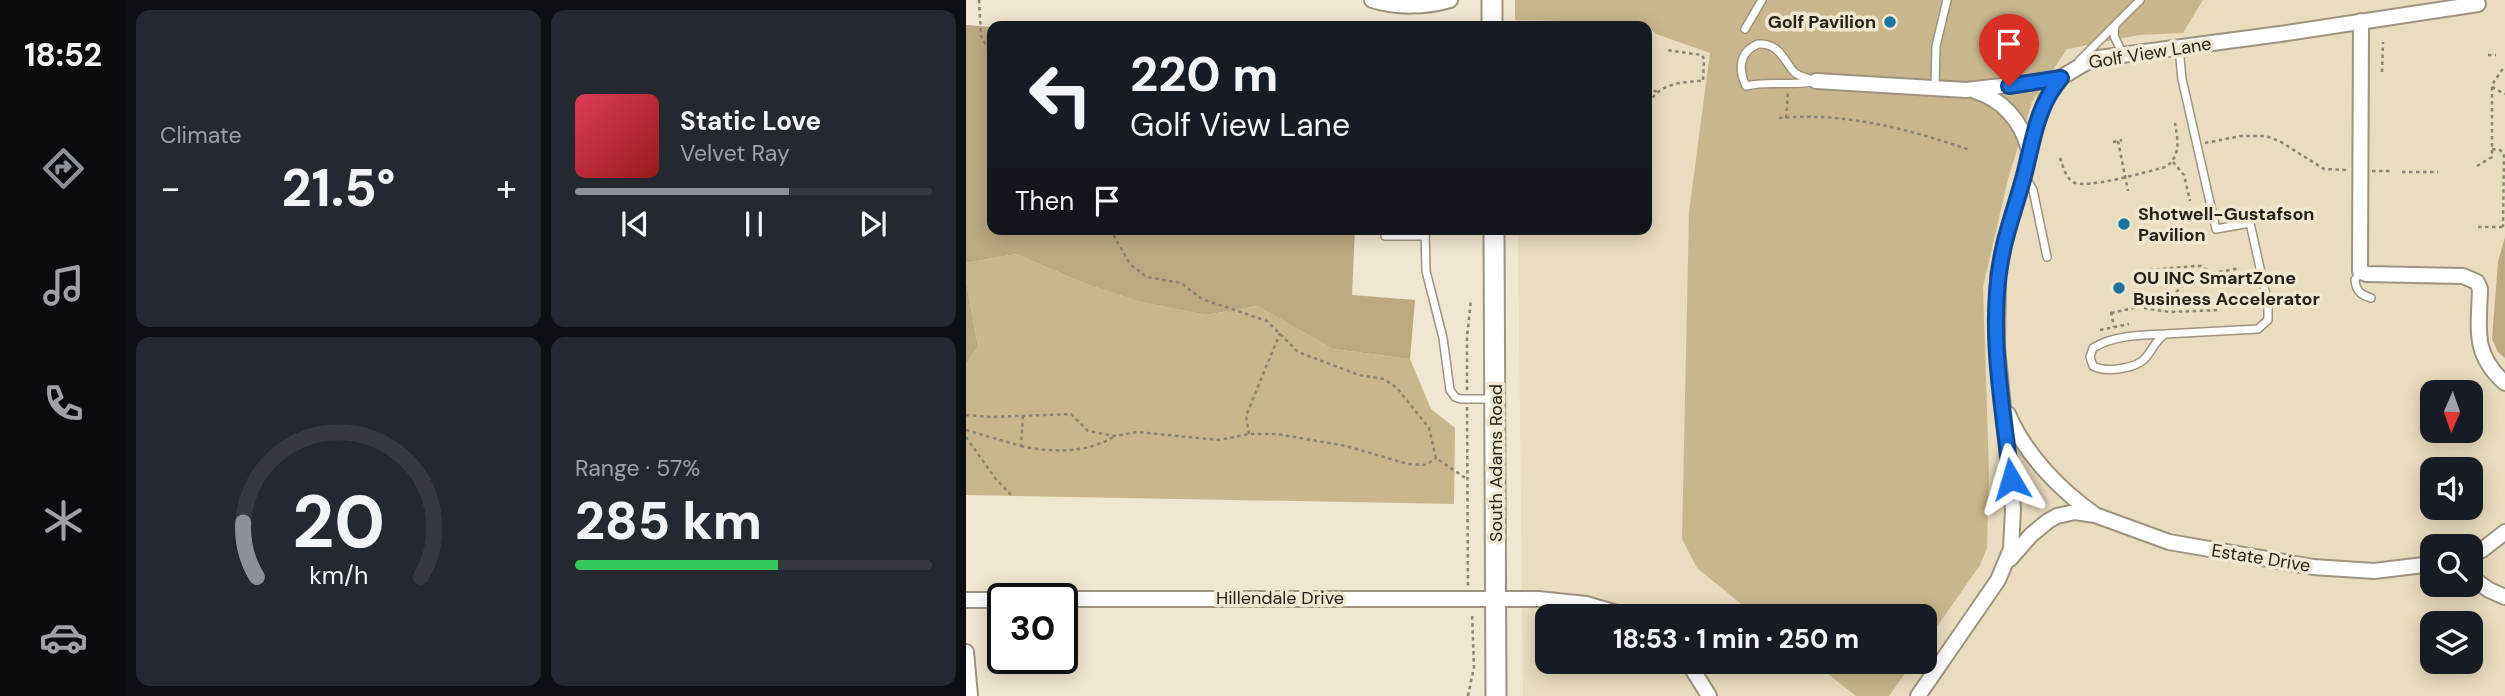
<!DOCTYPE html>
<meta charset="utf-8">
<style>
:root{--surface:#171b24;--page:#242831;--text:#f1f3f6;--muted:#9ea1a6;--line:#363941;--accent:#8c9099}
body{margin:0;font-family:"DM Sans",sans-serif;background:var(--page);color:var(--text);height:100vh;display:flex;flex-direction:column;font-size:26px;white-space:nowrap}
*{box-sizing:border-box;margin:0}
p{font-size:23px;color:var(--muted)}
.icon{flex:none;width:38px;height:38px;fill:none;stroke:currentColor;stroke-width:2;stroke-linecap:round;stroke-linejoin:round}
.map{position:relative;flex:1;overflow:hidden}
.panel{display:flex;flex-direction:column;gap:10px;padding:10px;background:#0d0f14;width:840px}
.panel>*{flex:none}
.hud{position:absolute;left:21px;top:21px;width:665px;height:214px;border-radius:14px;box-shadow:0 4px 18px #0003;background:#171b24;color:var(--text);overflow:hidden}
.needle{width:46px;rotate:182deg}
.controls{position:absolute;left:1454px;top:380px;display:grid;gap:14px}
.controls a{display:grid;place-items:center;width:63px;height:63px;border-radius:14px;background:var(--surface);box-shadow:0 4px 18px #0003;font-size:35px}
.speed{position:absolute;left:21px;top:583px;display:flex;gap:14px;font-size:35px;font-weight:700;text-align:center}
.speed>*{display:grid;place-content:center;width:91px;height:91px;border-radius:50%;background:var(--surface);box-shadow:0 4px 18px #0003;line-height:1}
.speed .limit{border:4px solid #111;border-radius:10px;background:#fff;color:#111}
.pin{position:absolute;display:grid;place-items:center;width:60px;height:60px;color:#fff;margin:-72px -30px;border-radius:50% 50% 50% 0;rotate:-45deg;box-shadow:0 0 7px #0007}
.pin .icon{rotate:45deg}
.me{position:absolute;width:77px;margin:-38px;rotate:353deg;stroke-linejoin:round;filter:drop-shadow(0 0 5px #0008)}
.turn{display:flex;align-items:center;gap:24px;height:147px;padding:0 28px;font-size:32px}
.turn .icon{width:91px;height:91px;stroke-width:2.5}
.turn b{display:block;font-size:49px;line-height:60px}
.then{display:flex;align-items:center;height:66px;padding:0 28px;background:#0003;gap:14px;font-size:26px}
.big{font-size:52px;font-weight:800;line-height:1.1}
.panel .widget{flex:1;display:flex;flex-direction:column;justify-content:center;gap:10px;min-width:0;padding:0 24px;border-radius:14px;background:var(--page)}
.panel .dial{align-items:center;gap:0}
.dial svg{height:182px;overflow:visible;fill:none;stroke:var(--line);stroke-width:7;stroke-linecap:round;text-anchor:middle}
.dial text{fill:var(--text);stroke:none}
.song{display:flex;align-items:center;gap:21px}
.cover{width:84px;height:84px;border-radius:10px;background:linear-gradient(135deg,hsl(350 70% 55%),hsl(0 70% 35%))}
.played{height:7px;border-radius:4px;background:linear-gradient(90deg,var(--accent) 60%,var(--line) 60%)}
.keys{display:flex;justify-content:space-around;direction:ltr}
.heat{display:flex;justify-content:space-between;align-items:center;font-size:38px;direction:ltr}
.charge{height:10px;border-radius:5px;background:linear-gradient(90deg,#34c759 57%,var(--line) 0)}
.panel .tiles{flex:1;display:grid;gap:10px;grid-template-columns:repeat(2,1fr)}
.trip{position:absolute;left:569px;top:604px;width:402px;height:70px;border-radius:14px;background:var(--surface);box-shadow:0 4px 18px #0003;font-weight:800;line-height:70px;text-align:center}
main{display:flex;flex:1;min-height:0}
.tabs{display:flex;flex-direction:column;width:126px;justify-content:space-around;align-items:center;background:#090b0e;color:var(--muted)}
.tabs .icon{width:49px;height:49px}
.tabs .selected{color:var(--accent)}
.tabs b{font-size:32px;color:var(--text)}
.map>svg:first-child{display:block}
.built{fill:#eadcbe;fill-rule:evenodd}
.green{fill:#c9b68d}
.forest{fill:#bda981}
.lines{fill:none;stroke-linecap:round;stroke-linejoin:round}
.service-casing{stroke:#9d937e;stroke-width:10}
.minor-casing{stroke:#9d937e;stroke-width:18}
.secondary-casing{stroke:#9d937e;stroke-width:23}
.path{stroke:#8a8373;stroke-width:2.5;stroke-dasharray:3.5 3.5;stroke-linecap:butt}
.service{stroke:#fff;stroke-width:7}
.minor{stroke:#fff;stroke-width:14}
.secondary{stroke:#fff;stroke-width:19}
.route-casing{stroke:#114b97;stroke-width:18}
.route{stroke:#1a73e8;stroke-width:12}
.poi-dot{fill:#1e73a3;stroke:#f1e6cf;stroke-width:2.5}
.labels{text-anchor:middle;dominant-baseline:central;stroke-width:7;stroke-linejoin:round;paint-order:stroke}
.poi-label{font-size:18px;font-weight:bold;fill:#262219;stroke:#f1e6cf;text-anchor:start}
.street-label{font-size:18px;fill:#262219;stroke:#f1e6cf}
</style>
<main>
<nav class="tabs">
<b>18:52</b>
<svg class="icon selected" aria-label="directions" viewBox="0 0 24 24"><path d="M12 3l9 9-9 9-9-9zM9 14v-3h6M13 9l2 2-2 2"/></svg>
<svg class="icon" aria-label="music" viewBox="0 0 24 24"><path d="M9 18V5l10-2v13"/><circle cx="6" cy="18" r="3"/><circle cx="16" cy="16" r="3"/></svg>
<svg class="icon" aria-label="phone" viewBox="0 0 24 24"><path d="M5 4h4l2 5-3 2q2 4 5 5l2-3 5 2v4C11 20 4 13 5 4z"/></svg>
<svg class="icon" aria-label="climate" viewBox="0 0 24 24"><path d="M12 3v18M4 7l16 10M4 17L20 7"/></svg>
<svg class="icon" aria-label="car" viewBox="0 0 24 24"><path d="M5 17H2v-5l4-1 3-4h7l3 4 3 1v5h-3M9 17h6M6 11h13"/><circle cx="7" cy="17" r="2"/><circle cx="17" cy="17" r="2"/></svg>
</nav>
<section class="panel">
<div class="tiles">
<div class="widget"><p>Climate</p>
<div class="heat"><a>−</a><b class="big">21.5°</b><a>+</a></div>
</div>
<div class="widget">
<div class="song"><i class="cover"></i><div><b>Static Love</b><p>Velvet Ray</p></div></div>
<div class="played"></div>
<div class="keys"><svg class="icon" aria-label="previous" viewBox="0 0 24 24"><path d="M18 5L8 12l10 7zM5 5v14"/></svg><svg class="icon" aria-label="pause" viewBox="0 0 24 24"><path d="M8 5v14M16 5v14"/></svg><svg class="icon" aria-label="next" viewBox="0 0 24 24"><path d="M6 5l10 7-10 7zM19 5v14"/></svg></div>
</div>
<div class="widget dial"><svg viewBox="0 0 100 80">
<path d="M14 69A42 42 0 1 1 86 69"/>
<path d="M14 69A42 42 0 0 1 8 45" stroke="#8c9099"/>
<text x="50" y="56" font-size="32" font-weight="700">20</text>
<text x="50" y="72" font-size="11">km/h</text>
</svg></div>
<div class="widget"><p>Range · 57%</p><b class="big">285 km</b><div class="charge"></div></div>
</div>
</section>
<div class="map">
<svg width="1539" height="696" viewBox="0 0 1539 696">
<rect width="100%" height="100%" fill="#f1e6cf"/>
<!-- built -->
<path class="built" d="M549,0H1539V696H557L552,229H681V26H550ZM1466,392H1505V430H1466ZM1466,469H1505V508H1466ZM1466,546H1505V584H1466ZM581,616H959V662H581ZM1466,623H1505V662H1466Z"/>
<!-- green -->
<g class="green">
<polygon points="549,0 1237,0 1217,33 1173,35 1101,49 1066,102 1042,179 1017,287 1023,472 1021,548 1014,565 959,644 959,616 790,616 731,568 716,539 723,212 744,53 690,34 681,26 648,22 549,20"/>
<polygon points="50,254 120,284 175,302 240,315 291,306 367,349 444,359 465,409 489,428 488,504 0,495 0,365 12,346 0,281 0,263"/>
<polygon points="847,662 947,662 923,696 890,696"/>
</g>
<!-- forest -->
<g class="forest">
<polygon points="0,25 26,27 26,229 389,229 386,295 449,300 444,359 367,349 291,306 240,315 175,302 120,284 50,254 0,263"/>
<polygon points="1539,237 1539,358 1532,352 1526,339 1532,262"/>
<polygon points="0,281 12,346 0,365"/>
</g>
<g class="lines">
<!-- service casing -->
<g class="service-casing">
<g id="service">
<polyline points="1149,26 1148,36 1157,54"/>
<polyline points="779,29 796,0"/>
<path d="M792,44C813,43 817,59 828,72C833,77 843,78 850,81C827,87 804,80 780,86C772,69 773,52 792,44Z"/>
<polyline points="1113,61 1174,0"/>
<polyline points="969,88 970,46 981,0"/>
<polyline points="1059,176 1067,190 1081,257"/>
<polyline points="459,229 460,271 477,338 484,390 489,397 495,399 529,399"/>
<polyline points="419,236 459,236"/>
<path d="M1394,271L1389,280C1390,291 1395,295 1405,298"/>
<path d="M1199,334C1175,335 1148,335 1127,348L1124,357L1127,366C1140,373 1172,369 1181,356C1188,347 1190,340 1199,334L1292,329L1302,320V304L1284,223L1250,229L1216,79L1213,48"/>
</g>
</g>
<!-- minor casing -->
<g class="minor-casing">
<g id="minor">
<path d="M406,0C431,8 460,7 484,0"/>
<path d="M1395,21L1394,271L1400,274L1497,276L1511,282L1514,289C1513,329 1506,354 1539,383"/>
<path d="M850,81L1000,90L1088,80C1104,75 1115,62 1133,58L1314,34L1512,4"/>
<path d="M1009,91C1036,99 1055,121 1062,147"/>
<path d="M1042,414C1059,454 1093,489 1128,514"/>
<polyline points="1505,555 1516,550 1539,532"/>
<polyline points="1044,559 1065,535 1082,521 1091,516 1109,512 1129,515 1203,542 1347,567 1408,571 1466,564"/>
<polyline points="1505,577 1523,590 1539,597"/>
<polyline points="96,599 572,599 620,604 661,616"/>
<polyline points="0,600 37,600"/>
<polyline points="0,652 4,696"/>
<polyline points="722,662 743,696"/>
<polyline points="952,696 1032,580 1045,549 1047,509 1031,347 1032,275 1039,240 1058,175 1068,131 1080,99 1095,78"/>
</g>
</g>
<!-- secondary casing -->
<g class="secondary-casing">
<g id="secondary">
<polyline points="526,0 526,26"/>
<polyline points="528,229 530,696"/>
</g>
</g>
<!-- path -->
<g class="path">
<polyline points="13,0 15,36 26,56"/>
<polyline points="660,22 663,26"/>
<polyline points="652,26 654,24"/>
<polyline points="680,26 680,25"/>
<polyline points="1522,55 1530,55"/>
<polyline points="1416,72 1417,42"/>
<polyline points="1526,87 1539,94"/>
<polyline points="681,88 692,92"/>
<path d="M813,118C879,112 942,129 1004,150"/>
<polyline points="820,118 822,93"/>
<path d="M681,139C683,127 681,115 684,104C689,84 720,81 737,81L738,59L736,55L701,50"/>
<polyline points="1152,141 1162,191"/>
<polyline points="1147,142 1156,140"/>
<polyline points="1239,143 1275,136 1300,136 1315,142 1358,169 1380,170"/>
<polyline points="1526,149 1534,150 1538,154 1537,227"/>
<path d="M1094,158C1097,166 1099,177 1107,182C1120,190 1182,171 1200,167C1215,155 1212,141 1209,123"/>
<polyline points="1207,162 1218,175 1224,201"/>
<path d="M1511,166L1526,157V87C1528,78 1536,74 1537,66"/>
<polyline points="1406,171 1424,171"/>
<polyline points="1436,172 1472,172"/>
<polyline points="1512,227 1539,227"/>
<polyline points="144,229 164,264 181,277 215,283 236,299 301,321 332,352 393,375 418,379 431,388 463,428 470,458 501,479"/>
<polyline points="1183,270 1229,266 1235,266 1244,272"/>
<polyline points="1178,308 1203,312 1254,310"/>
<polyline points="1145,312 1148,327"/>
<polyline points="1145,313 1203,300 1216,286 1232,276 1274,268"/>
<polyline points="1134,330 1163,324"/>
<polyline points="501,390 501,337 505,299"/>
<polyline points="501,407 502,586"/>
<polyline points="0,415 25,417 105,414 122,431 149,436 171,432 253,440 283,434 311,434 380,446 442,464 460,465 470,458"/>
<polyline points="0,430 55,446 57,415"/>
<polyline points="283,434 280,416 314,333"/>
<polyline points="0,437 29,478 46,496"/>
<path d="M55,446C86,453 122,453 149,436"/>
<polyline points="502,696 508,667 506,613"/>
</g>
<!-- service -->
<use href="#service" class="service"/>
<!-- minor -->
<use href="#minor" class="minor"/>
<!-- secondary -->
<use href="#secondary" class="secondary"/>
</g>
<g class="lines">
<!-- route casing -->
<g class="route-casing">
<path id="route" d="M1043,86L1095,78C1071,106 1068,137 1059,172C1052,201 1040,230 1035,260C1022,333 1037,407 1045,479"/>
</g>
<!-- route -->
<use href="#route" class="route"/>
</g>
<!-- markers -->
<g class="poi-dot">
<circle cx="924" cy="22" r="7"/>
<circle cx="1158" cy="224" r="7"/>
<circle cx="1153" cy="288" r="7"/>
</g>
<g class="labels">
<!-- poi labels -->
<g class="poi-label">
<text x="910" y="22" text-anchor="end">Golf Pavilion</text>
<text x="1172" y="214">Shotwell-Gustafson<tspan x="1172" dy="21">Pavilion</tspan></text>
<text x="1167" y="278">OU INC SmartZone<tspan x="1167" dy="21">Business Accelerator</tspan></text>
</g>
<!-- street labels -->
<g class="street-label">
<text transform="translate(1184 53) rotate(-9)">Golf View Lane</text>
<text transform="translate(530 463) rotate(-90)">South Adams Road</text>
<text transform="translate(1295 558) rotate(9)">Estate Drive</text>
<text x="314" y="598">Hillendale Drive</text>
</g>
</g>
</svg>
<div class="controls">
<a><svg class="needle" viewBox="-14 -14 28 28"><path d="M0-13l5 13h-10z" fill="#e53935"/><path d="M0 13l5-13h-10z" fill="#9ea1a6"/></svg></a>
<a><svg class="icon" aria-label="sound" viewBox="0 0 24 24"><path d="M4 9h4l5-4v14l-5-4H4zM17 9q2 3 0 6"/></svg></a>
<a><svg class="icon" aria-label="search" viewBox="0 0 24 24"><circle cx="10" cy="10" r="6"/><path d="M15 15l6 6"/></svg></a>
<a><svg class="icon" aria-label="layers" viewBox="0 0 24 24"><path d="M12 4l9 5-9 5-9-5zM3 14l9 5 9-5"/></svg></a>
</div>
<div class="speed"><div class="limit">30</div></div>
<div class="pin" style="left:1043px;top:86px;background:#d93025"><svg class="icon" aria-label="arrive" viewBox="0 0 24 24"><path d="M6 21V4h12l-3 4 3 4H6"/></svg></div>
<svg class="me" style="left:1045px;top:479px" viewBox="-20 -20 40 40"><path d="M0-17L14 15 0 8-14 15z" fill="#1a73e8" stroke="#fff" stroke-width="4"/></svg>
<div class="trip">18:53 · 1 min · 250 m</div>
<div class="hud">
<div class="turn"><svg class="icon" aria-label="left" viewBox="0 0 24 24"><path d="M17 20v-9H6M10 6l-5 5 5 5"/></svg><div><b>220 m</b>Golf View Lane</div></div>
<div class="then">Then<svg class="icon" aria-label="arrive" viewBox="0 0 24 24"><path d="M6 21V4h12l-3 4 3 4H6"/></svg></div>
</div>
</div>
</main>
